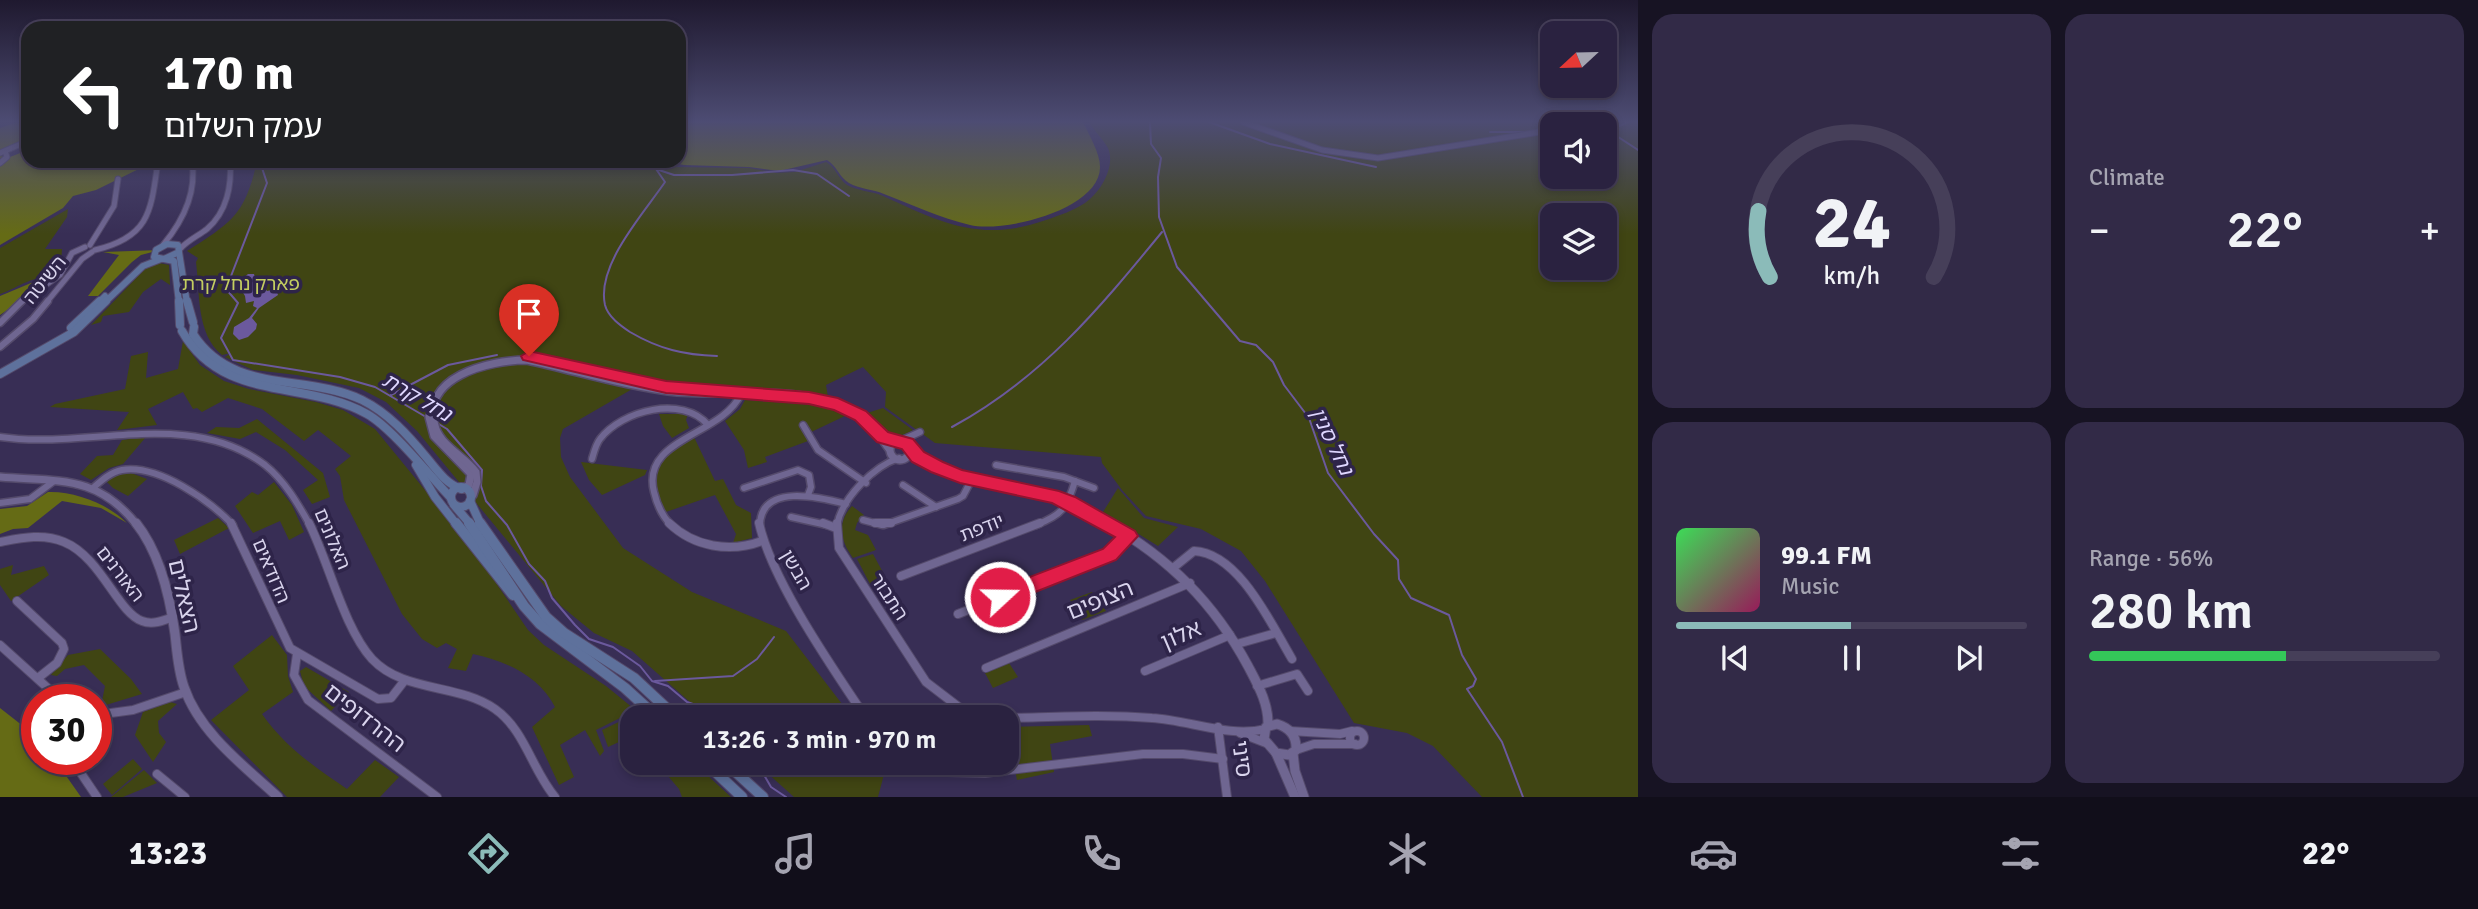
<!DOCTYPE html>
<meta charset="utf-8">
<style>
:root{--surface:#2a2240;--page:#322a47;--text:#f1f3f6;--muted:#a5a4b1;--line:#463f59;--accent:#8bbbb9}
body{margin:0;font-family:Signika,"Noto Sans Hebrew",sans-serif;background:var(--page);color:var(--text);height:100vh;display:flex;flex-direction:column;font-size:26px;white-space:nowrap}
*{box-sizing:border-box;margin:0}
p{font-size:23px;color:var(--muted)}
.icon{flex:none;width:38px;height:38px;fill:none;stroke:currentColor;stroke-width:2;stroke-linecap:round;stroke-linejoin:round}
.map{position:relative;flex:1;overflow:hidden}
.details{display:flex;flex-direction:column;gap:14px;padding:14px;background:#171323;width:840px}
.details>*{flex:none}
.hud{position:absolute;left:21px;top:21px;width:665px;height:147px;border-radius:21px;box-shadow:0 4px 10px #0003,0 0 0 2px var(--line);background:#202124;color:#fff;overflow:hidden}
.needle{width:46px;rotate:248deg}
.tools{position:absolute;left:1540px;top:21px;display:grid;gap:14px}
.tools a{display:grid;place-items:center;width:77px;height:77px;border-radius:14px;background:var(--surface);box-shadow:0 4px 10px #0003,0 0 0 2px var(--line);font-size:35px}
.speed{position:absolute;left:21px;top:684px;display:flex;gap:14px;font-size:35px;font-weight:700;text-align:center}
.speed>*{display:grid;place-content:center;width:91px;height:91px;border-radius:50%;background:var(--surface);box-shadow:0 4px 10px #0003,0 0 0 2px var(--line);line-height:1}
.speed .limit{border:10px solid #d22;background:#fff;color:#111}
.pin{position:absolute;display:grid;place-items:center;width:60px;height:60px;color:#fff;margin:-72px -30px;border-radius:50% 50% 50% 0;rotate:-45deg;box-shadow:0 0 7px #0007}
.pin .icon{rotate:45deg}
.me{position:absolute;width:77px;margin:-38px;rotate:69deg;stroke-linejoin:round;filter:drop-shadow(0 0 5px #0008)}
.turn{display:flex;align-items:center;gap:24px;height:147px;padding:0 28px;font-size:32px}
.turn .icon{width:91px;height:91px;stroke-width:2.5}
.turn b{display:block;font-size:49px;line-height:60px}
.big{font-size:52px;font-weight:600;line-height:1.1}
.details .widget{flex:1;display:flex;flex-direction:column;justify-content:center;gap:10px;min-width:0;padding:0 24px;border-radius:21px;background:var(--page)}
.details .dial{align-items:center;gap:0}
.dial svg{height:182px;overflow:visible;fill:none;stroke:var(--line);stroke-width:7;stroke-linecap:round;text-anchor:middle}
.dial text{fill:var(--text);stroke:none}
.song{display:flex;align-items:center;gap:21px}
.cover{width:84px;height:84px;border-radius:10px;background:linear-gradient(135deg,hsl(130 70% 55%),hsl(330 70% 35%))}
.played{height:7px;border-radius:4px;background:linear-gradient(90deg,var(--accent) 50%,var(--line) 50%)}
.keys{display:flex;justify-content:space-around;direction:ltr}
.heat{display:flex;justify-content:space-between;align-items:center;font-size:38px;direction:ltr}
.charge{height:10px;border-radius:5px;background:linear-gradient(90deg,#34c759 56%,var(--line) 0)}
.details .tiles{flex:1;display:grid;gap:14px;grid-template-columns:repeat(2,1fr)}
.trip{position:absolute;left:620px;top:705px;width:399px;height:70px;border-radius:21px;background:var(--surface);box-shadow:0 4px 10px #0003,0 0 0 2px var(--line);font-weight:600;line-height:70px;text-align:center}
.menu{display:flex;height:112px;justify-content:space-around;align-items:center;background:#110e1a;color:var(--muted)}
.menu .icon{width:49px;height:49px}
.menu .active{color:var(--accent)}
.menu b{font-size:32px;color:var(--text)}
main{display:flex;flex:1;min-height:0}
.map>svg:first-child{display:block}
.green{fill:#404513;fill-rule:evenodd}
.forest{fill:#656b15}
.water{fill:#6b599d}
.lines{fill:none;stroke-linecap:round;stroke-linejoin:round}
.stream{stroke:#6b599d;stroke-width:2}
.minor-far2-casing{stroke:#544a6b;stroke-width:7}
.minor-far1-casing{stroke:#544a6b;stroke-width:9}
.minor-casing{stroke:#544a6b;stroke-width:10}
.tertiary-far1-casing{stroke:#544a6b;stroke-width:10}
.tertiary-casing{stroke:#544a6b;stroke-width:11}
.secondary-far2-casing{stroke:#544a6b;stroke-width:8}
.secondary-far1-casing{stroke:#544a6b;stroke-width:10}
.secondary-casing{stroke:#544a6b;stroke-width:12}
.minor-far2{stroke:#6f6691;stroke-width:5}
.minor-far1{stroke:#6f6691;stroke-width:6}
.minor{stroke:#6f6691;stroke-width:8}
.tertiary-far1{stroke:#6f6691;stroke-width:7}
.tertiary{stroke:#6f6691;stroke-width:9}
.secondary-far2{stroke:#5e719c;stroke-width:6}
.secondary-far1{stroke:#5e719c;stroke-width:8}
.secondary{stroke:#5e719c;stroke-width:10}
.route{fill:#e11d48;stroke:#92132f;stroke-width:2}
.labels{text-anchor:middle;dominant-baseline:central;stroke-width:7;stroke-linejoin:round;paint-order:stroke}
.street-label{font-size:19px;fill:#d9d4ed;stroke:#2e2449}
.park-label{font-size:19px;fill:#c3ce60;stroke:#2e2449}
.water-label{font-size:21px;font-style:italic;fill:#dfd7ff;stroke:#2e2449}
.near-street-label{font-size:23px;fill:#d9d4ed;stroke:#2e2449}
</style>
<main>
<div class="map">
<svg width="1638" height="797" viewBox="0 0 1638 797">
<rect width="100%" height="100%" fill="#382e55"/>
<!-- green -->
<g class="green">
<path d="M1089,122H1638V797H1482L1433,746L1407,733L1354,723L1265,581L1241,551L1201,529L1146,516L1122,490L1102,463L1101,457L935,443L885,407L886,392L863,367L826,385L828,397L684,386L641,380L634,388L563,429L560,438L561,457L570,477L623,548L692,592L786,631L852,717H707L632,651L594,633L561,606L417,431L386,402L359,388L297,375L253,370L225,357L231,353L222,355C196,334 200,293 196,262L198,258L187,251C232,222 245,215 257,161H658L673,167L749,168L777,173L795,172L826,162C836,167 838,179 847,185C857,191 872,191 883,196C942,223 981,243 1046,220C1060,215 1073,211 1085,203C1100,193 1116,167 1108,148C1103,139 1094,131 1089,122ZM1552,124H1605V177H1552ZM1552,215H1605V268H1552Z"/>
<path d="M68,209L67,217L45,249H62C61,261 62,270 49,279C34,274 14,290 0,294V248Z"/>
<polygon points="159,263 169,265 170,285 161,279 143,292 129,312 103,316 101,322 91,325 146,268"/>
<path d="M183,341L200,365L224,381L249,389L316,402L343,410L375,429L470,545L528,630L544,645L606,686L644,717H633L630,713L596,730L604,751L600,756L585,730L560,745L574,777L559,785L532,727L555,707C539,676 506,661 473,654L466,671L448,668L457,649L446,643L437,648L422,639L402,614L344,500L340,476L335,469L351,456L318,430L304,441L262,409L228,398L202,412L197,408L193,409L183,392L148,409L157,425L117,430L129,412L50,407L55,404L125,389L131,356L148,352L146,378L178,369Z"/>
<polygon points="745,400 826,406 847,415 805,435 808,441 765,457 767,462 748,468 744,450 725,421 740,409"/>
<path d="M883,408L913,430C891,444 881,429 864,414Z"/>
<polygon points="659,414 688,414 686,420 689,428 672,438 663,426"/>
<polygon points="257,419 323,473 330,497 312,504 303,490 318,480 285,450 256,432 240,439 207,433 216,427 239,428"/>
<polygon points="146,437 123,464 109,468 91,480 80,474 97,456 113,455 122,440"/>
<path d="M694,437L715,481L723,479L736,505L751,513L752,538L733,543L736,534L715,495L666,512C645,476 660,454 694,437Z"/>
<polygon points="581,462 647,470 645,475 602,495 589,480"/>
<polygon points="120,472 131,473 147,479 128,496 113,488 107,482"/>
<polygon points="274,482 292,505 304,532 289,540 280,521 253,533 235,506 252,492 258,495"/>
<polygon points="1118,488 1144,518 1178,527 1158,546 1103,512"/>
<path d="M852,506L864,515L857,523L855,530L868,535L876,550L853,558C841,542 836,523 852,506Z"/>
<polygon points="218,518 229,528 180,554 174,540"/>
<polygon points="873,554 886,578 870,584 857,559"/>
<polygon points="13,565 11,575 44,566 49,575 11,601 0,585 0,569"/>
<polygon points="1092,592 1106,611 1082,620 1070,600"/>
<path d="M272,635L287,655L288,676L293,692L262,714C285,747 315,767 347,789L375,760L399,777L380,797H287L211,720L249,690L233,666Z"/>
<polygon points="100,649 131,679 142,694 96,708 102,701 105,686 84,665 65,669 57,676 51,675 68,655"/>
<polygon points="1009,663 1018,677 993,688 985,673"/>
<polygon points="306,667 349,692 331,711 304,686 300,671"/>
<polygon points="170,702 177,704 158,721 159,733 166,742 153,762 135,735 143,712"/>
<polygon points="627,718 632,736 608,747 602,730"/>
<polygon points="1089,725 1092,736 1050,744 1054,772 1017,780 1006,727"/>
<polygon points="133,759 142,769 112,795 103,784"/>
<polygon points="657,763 694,763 731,797 682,797 679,789"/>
<polygon points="756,763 887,763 878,797 794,797"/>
<polygon points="144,770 157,783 123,797 111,797"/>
</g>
<!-- forest -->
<g class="forest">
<polygon points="17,122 28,135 28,139 0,151 0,128"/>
<path d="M679,122H1083C1089,135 1100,153 1100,167C1100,210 1003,233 970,225C940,218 913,205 884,194C873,189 859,189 849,183C839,177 837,166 827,160L779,171L749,167L684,165L664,161H679Z"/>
<polygon points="28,150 28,161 155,161 96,190 73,196 63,208 0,245 0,156 10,157"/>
<polygon points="160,250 141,255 132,262 98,296 88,296 119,255 103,252"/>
<polygon points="43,278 47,282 0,315 0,296"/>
<path d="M48,492C75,491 108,504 127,523L101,508L62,501L28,528L13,529L0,534V509L27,506Z"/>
<polygon points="0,708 37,737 37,760 55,760 81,797 0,797"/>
</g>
<!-- water -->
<polygon class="water" points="248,274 254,274 257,284 263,285 267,291 276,289 278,295 259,308 252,318 257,324 256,329 248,337 239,340 233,334 234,327 249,318 257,308 253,306 254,301 246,303 245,296 237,283"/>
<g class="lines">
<!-- stream -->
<g class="stream">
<polyline points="1150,122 1151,144 1161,158 1158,177 1159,217 1177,267 1240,341 1256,345 1273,362 1284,385 1309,418 1328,473 1374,534 1398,560 1399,579 1411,598 1449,615 1462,655 1476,679 1473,686 1467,689 1502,742 1523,797"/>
<polyline points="1209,122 1270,144 1376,167"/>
<polyline points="1609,131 1638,150"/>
<polyline points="1490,132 1524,132"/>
<polyline points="1605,132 1628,122"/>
<polyline points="263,161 262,168 267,183 226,289 238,303 221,338 233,360 340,377 375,387 426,417"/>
<path d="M642,161L656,169L665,182C644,213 596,265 605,305C608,317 621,326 630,332C659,349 684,355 717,356"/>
<polyline points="656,169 674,175 732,175 793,170 817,174 849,196"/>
<polyline points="391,395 448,365 497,355"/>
<polyline points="437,423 447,429 482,470 481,486 486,501 507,525 529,564 545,581 552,598 575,625 589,639 613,647 640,666 652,681 668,686 687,702 702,707 710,718"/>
<path d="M952,427C1042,378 1098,310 1162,232"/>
<polyline points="655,681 733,676 757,659 774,637"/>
<polyline points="757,763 771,787 786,797"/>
</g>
<!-- minor-far2 casing -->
<g class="minor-far2-casing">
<g id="minor-far2">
<polyline points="1243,122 1322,150 1378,158 1552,130"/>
<polyline points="1595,124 1606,122"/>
<polyline points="0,153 28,141"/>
<polyline points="0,163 7,157 5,151"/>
<polyline points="90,245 114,206 118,179"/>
<path d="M163,245C183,221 197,193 192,161"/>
<path d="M180,249C188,240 198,236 207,229C227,212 232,185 230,161"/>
<path d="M95,250C150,237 151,211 158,161"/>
<polyline points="20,303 60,275 72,253 85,247"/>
<polyline points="46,303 82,259 92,252"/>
</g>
</g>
<!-- minor-far1 casing -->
<g class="minor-far1-casing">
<g id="minor-far1">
<polyline points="0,323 22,301"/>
<polyline points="0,347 33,319 48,301"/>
<polyline points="803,425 818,450 866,483"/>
<path d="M0,437C87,450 189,407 265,465C285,481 298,504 310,525"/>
<polyline points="900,441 920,432"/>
<path d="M592,459C594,452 596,444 600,439C622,410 683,395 708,425"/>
<polyline points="996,465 1064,477 1094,488"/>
<polyline points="903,485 936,507"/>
<path d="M94,487C102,480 111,472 122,470C158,464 209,500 233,525"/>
<polyline points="744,488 798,470 809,475 811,487 808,495"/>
<polyline points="0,503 30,499 54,481"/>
<polyline points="791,517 827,525"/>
<polyline points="863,520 882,525"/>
<path d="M671,525C661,515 657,505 654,492C640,438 722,436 741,394"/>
<path d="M760,525C761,483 819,497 846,504"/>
<path d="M837,525C842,498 874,466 899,458"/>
<polyline points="884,525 958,499 963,496 972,479"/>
<path d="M1036,525C1062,515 1067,508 1075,481"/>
</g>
</g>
<!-- minor casing -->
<g class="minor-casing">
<g id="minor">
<polyline points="231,523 290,648 378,699 391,698 405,680"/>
<path d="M309,523C329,563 344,628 372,659C404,693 458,683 495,709C525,730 532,770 555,797"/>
<path d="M669,523C694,547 730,553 762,541"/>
<path d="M759,523C772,581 832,667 866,718"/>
<polyline points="823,523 836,528"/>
<polyline points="837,523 839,548 926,682 960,708 997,718"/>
<polyline points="875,523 891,523"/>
<path d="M0,542C21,538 43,533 64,542C101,557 118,613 142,621C152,625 163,621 173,617"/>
<path d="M1173,568L1194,551C1239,553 1271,624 1292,659"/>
<polyline points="901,576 1040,523"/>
<polyline points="17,601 62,643 64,649 57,663 38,678"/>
<polyline points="958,614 1109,555 1129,536"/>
<polyline points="1237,644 1276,633"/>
<polyline points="0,645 61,700"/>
<polyline points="297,654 294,675 308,700 437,797"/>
<polyline points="986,668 1190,583"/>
<polyline points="1145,671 1230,635"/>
<polyline points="1257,686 1297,674 1308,691"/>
<polyline points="96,715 133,710 186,692"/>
<path d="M1006,718C1055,717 1104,714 1152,718C1188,720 1230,738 1265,729"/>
<polyline points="1218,727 1227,797"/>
<polyline points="1290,731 1340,734 1352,731"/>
<circle cx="1357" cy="738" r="7"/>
<polyline points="1240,733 1266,743"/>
<polyline points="1296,750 1314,744 1355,744"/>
<polyline points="72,760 97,797"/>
<polyline points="910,763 947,772 985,773 1143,754 1183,754 1223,759"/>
<polyline points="157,774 185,797"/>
</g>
</g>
<!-- tertiary-far1 casing -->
<g class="tertiary-far1-casing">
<g id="tertiary-far1">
<polyline points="429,417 434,436 471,474 469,485 463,489"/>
<circle cx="900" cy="450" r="10"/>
<path d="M910,448C949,485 1003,481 1052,496C1072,502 1091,514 1110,525"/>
<path d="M0,477C58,482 97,474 137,525"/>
<path d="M473,495L477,482L476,472C465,457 443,447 436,429C417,377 490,360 527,360C574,370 620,385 668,391C733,399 814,378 869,424C877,430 883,441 889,449"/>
</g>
</g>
<!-- tertiary casing -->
<g class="tertiary-casing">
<g id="tertiary">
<path d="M136,523C160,553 170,597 175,634C177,652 178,670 184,687C199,732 244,766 278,797"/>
<path d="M1107,523C1169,558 1214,603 1248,666C1258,685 1269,704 1268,726"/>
<path d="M1277,724C1290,728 1297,736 1296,750L1289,755L1276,753L1264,739L1266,727Z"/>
<polyline points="1276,753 1295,797"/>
<polyline points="1293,753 1295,771 1304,797"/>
</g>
</g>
<!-- secondary-far2 casing -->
<g class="secondary-far2-casing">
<g id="secondary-far2">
<polygon points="167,244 178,245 179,252 164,259 154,257 156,250"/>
<polyline points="179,252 187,303"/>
<polyline points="164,259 174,261 179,303"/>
<polyline points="98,303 105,296"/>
<polyline points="104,303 143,266 161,259"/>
</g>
</g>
<!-- secondary-far1 casing -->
<g class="secondary-far1-casing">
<g id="secondary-far1">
<polyline points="179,301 180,325"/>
<polyline points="187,301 193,322"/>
<path d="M194,327L193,334C232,395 305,373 362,400C388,413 408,435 426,457C437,470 445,483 461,489"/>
<polyline points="71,328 100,301"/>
<path d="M182,331C223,403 304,379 367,414C392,428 430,476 451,498"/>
<polyline points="0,374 74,332 106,301"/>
<polyline points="416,465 435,497 457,525"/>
<circle cx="461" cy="497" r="10"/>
<polyline points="470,501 481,525"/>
<polyline points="454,505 471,525"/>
</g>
</g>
<!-- secondary casing -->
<g class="secondary-casing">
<g id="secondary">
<polyline points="456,523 513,595"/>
<polyline points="469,523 524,606 540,624 625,688 658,718"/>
<polyline points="480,523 546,617 564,633 634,678 677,718"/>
<polyline points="706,763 742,797"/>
<polyline points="726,763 763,797"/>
</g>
</g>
<!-- minor-far2 -->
<use href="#minor-far2" class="minor-far2"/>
<!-- minor-far1 -->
<use href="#minor-far1" class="minor-far1"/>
<!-- minor -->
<use href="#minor" class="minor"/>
<!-- tertiary-far1 -->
<use href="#tertiary-far1" class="tertiary-far1"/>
<!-- tertiary -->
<use href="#tertiary" class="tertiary"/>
<!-- secondary-far2 -->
<use href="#secondary-far2" class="secondary-far2"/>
<!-- secondary-far1 -->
<use href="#secondary-far1" class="secondary-far1"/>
<!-- secondary -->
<use href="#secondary" class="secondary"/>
</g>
<!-- sky -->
<linearGradient id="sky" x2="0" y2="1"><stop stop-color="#1f192f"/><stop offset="0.52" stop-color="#4d4c73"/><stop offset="1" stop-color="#4d4c73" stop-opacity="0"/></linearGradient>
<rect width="1638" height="234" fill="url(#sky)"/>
<!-- route -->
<polygon class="route" points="529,351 666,381 809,392 838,398 866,411 888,432 913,439 924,452 943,462 962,470 1059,491 1075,497 1135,531 1138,536 1116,560 1000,606 993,603 990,597 993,591 1103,549 1115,537 1052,503 960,483 931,472 912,462 902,449 877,442 855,420 834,410 809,404 666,393 523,360 521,356"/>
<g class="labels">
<!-- street labels -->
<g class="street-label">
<text transform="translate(45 280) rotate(-51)">השיטה</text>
<text transform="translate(982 528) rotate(-21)">יודפת</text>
<text transform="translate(332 539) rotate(67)">האלונים</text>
<text transform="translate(796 570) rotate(60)">הבשן</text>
<text transform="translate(271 571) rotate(67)">הדודאים</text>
<text transform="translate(120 574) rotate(52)">האורנים</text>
<text transform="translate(889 597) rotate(57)">התבור</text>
</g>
<!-- park labels -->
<g class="park-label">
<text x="241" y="284">פארק נחל קרת</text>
</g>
<!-- water labels -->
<g class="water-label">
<text transform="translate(417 397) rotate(30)">נחל קרת</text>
<text transform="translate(1332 441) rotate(64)">נחל סנין</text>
</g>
<!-- near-street labels -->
<g class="near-street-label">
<text transform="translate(184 596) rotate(77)">הצאלים</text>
<text transform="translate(1100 600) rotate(-22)">הצופים</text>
<text transform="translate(1181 635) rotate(-23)">אלון</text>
<text transform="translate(365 718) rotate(38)">ההרדופים</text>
<text transform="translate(1242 759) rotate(82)">סיני</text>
</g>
</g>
</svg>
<div class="tools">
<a><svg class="needle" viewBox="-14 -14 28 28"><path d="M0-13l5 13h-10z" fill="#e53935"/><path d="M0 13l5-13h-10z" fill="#a5a4b1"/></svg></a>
<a><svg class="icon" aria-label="sound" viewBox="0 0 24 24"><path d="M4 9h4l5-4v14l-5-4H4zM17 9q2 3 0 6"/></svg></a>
<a><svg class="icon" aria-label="layers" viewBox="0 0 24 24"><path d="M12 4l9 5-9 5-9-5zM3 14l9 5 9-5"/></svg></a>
</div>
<div class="speed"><div class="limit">30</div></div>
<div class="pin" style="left:529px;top:356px;background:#d93025"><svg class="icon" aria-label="arrive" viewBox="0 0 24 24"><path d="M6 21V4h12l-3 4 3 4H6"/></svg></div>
<svg class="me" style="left:1000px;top:597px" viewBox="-20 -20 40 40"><circle r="17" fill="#e11d48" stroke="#fff" stroke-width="3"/><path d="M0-11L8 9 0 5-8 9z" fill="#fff"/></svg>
<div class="trip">13:26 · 3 min · 970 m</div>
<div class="hud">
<div class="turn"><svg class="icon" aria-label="left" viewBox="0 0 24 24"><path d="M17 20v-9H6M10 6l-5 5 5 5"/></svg><div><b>170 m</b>עמק השלום</div></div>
</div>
</div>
<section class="details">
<div class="tiles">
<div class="widget dial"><svg viewBox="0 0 100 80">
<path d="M14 69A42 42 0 1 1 86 69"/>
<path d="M14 69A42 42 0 0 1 9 40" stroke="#8bbbb9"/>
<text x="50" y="56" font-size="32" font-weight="700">24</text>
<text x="50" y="72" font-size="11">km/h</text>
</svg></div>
<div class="widget"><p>Climate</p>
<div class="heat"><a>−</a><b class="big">22°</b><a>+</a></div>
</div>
<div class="widget">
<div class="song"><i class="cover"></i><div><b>99.1 FM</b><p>Music</p></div></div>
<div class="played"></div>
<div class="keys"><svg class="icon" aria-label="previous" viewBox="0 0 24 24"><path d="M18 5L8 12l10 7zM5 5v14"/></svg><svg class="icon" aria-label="pause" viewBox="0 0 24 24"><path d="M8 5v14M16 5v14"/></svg><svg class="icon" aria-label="next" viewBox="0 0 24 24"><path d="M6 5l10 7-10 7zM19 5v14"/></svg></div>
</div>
<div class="widget"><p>Range · 56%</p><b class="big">280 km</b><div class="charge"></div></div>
</div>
</section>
</main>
<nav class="menu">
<b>13:23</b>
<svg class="icon active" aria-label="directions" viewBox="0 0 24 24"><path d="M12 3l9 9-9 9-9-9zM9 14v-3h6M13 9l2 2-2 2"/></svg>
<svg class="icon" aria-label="music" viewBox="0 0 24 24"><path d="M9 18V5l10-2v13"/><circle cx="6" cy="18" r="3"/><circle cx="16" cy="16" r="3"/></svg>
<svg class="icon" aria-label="phone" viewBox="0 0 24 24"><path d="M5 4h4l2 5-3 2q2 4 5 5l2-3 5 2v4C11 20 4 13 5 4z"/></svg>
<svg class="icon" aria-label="climate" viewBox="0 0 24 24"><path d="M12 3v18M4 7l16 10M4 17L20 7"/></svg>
<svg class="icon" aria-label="car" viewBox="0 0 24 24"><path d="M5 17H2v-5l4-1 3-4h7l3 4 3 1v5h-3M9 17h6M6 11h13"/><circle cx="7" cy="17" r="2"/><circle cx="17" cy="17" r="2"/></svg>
<svg class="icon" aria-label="filters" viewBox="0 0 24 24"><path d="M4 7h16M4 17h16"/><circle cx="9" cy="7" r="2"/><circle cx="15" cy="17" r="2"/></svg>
<b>22°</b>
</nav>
